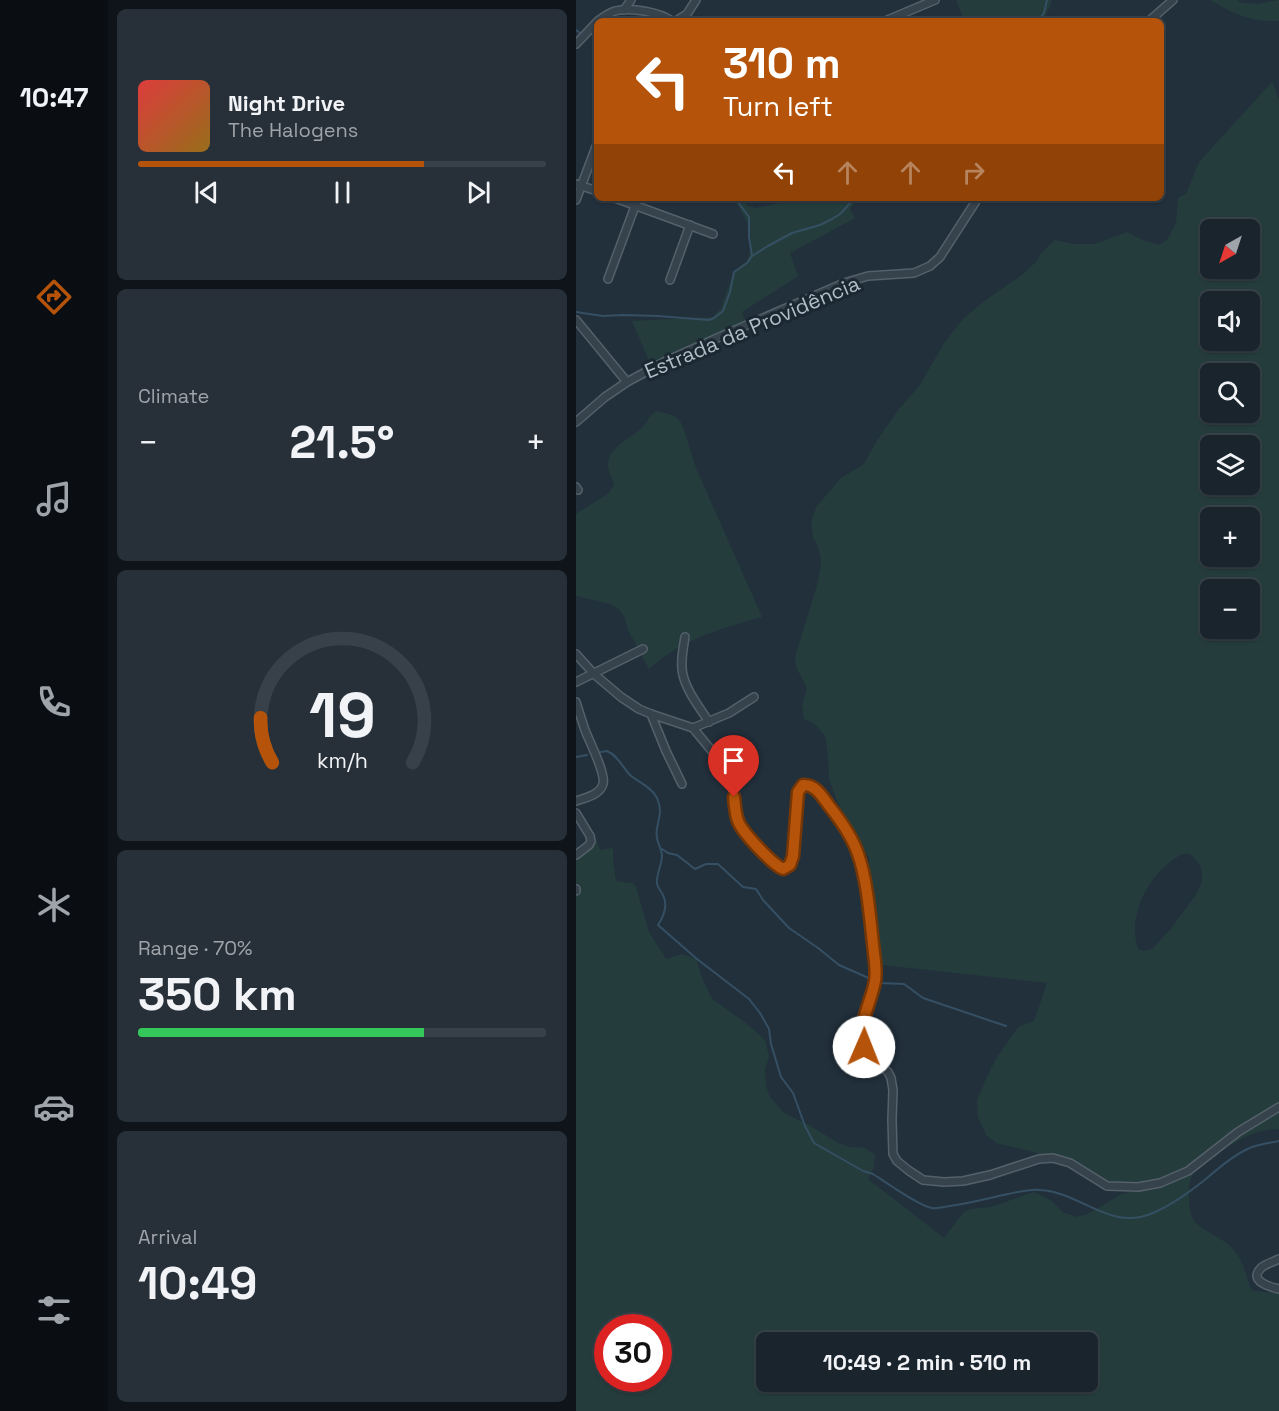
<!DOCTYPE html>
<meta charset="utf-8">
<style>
:root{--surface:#1a242d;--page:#273039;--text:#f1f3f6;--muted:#9fa4aa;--line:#384149;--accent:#b45309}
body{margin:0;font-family:"Space Grotesk",sans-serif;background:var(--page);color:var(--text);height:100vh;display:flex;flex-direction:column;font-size:22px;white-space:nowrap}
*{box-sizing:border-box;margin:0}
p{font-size:20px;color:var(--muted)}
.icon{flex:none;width:33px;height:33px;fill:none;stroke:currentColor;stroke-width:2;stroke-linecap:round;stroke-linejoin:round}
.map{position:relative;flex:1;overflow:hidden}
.drawer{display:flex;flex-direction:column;gap:9px;padding:9px;background:#0e1419;width:468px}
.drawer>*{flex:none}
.hud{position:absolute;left:18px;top:18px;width:570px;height:183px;border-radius:9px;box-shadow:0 2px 4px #0004,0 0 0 2px var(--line);background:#b45309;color:#fff;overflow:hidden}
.needle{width:39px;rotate:219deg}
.tools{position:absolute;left:624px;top:219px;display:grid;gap:12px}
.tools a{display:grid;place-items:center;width:60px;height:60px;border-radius:9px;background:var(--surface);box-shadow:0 2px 4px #0004,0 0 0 2px var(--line);font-size:30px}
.speed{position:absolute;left:18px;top:1314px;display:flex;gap:12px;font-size:30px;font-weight:700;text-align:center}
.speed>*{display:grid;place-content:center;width:78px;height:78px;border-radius:50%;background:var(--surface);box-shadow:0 2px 4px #0004,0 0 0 2px var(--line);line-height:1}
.speed .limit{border:9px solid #d22;background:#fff;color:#111}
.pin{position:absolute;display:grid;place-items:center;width:51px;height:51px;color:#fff;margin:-62px -26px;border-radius:50% 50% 50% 0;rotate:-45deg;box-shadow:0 0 6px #0007}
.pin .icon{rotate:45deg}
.me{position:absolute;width:66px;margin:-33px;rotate:1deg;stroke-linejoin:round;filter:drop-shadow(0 0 4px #0008)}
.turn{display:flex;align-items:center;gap:21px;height:126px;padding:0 30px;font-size:27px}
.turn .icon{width:78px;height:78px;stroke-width:2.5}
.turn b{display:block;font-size:42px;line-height:51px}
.lanes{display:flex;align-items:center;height:57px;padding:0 30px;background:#0003;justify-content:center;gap:30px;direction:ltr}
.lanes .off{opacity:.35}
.big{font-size:45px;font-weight:700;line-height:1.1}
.drawer .card{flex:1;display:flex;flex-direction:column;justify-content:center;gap:9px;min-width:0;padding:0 21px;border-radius:9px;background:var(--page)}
.drawer .dial{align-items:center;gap:0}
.dial svg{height:156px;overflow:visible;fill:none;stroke:var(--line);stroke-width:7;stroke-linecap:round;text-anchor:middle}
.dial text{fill:var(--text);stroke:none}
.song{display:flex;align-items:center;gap:18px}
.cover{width:72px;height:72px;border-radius:9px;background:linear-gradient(135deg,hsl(0 70% 55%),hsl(40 70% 35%))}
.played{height:6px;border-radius:3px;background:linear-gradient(90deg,var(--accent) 70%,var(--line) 70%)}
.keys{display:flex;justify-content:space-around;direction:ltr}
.heat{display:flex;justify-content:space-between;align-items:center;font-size:33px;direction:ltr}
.charge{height:9px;border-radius:4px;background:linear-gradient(90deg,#34c759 70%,var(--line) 0)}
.trip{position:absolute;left:180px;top:1332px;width:342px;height:60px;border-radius:9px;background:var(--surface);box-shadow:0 2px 4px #0004,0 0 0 2px var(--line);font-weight:700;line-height:60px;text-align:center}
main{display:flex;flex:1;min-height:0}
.tab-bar{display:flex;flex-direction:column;width:108px;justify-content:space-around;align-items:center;background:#0a0e12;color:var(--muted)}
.tab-bar .icon{width:42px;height:42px}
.tab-bar .active{color:var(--accent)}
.tab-bar b{font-size:27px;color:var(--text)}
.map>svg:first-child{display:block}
.green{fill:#243d3c;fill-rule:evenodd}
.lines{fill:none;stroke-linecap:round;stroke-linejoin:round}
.stream{stroke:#354f63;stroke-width:2}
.minor-casing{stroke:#54606a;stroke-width:10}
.minor{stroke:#36424c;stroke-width:7}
.route-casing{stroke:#753606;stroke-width:15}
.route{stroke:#b45309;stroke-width:10}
.labels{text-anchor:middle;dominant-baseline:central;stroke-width:6;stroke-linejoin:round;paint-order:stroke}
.street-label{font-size:21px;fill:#b1bdc8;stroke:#1b2731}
</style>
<main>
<nav class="tab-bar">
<b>10:47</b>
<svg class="icon active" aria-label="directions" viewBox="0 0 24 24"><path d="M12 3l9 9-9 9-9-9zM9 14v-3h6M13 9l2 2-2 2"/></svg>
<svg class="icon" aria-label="music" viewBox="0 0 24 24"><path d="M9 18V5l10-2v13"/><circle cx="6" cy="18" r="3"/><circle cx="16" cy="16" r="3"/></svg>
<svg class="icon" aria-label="phone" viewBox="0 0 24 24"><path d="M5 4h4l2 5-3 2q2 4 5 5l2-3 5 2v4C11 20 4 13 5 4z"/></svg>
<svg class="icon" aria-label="climate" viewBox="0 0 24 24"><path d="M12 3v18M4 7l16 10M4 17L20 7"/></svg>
<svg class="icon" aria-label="car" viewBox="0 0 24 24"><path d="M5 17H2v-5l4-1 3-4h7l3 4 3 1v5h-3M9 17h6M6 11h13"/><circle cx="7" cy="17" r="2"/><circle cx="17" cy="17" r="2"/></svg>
<svg class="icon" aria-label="filters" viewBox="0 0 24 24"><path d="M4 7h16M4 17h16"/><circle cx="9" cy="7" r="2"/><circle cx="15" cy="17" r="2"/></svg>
</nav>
<section class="drawer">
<div class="card">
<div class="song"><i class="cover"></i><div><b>Night Drive</b><p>The Halogens</p></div></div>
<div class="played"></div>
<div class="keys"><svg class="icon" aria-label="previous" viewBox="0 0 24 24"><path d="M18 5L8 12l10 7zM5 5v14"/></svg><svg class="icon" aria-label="pause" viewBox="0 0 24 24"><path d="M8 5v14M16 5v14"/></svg><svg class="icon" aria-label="next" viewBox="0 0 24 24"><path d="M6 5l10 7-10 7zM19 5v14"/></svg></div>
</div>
<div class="card"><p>Climate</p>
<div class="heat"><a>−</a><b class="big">21.5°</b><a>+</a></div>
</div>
<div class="card dial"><svg viewBox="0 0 100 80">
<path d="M14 69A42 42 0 1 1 86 69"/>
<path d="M14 69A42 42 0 0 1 8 46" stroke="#b45309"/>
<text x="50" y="56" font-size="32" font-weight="700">19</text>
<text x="50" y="72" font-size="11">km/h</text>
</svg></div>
<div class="card"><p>Range · 70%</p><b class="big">350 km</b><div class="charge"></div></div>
<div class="card"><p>Arrival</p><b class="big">10:49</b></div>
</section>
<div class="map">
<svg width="703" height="1411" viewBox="0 0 703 1411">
<rect width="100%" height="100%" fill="#22303c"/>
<!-- green -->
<g class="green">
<polygon points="380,0 475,0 475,4 467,21 389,21"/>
<path d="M634,0H661L666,3L682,4L703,0V21C674,22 658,14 634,0Z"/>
<path d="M696,82L703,100V1129C677,1129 657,1143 637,1157C630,1162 620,1168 616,1176C611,1185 612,1212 618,1221C623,1228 644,1238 652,1244C665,1255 670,1272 674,1288L678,1291L703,1293V1411H0V852L18,840L20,839L24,850L37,848V858L40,881L56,883L60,887L73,932L90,959L106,954L120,959L126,978L136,999L171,1024L186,1037L190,1043L193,1057L189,1069L190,1086L194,1097L208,1113L233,1125L262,1143L274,1147L289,1148L299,1155L298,1167L292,1179L368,1238L387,1213L395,1209L415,1207L458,1192L476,1201L487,1212L500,1217L512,1214L546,1194L559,1191L518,1181L503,1174L486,1159L420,1143L410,1135L402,1117L401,1100L410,1079L421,1057L442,1027L458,1021L471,983L306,965L292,890L293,858L262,803L253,779L252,755L249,736L239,724L228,719L226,705L231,688L220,667L219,657L242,582L245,562L243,549L237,537L235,521L241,506L265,478L288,464L302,439L323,409L344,385L368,343L387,319L407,302L446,275L461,261L465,253L479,240L497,244H519L551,232L567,240L583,245L592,239L600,223L602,198L610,194L623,162ZM634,230H674V268H634ZM634,302H674V340H634ZM634,374H674V412H634ZM634,446H674V484H634ZM634,518H674V556H634ZM634,590H674V628H634ZM607,854H614L621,861L625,867L626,876V882L619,896L593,931L576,949L567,951L562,949C550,914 575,869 607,854ZM32,1328H82V1378H32ZM190,1342H512V1382H190Z"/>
<polygon points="155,198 165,198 172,206 180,208 228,198 283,198 274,209 279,218 214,253 222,276 166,312 171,326 76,368 56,321 137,317 145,308 158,271 171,261 175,250 174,228 163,207"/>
<path d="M81,411L99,416L104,421L108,430L120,468L186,617C146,628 104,640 73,669L52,630L49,618L43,609L34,604L0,596V514L33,493L38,484C37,479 34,476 33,471C27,449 53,440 66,428C72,422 72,416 81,411Z"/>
</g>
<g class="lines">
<!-- stream -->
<g class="stream">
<polyline points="462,21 468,13 471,0"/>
<polyline points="0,30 7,35"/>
<polyline points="17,39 21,41"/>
<polyline points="159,198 173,217 173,237 176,256"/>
<polyline points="0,312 27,316 47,315 82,316 133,320 138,318 147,311 154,292 158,272 171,263 176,256 192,246 216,233 244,225 256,219 264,214 279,198"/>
<path d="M25,752L31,751C41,755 46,766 53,774C61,782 75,786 81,798C89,815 78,825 81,838C82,845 86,849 86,856C86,865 80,874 81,883C81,887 85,891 87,895C92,905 88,916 82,925L121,959L173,999L184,1013L193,1029L195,1044L205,1077L217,1093L229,1126L238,1143L287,1171L297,1174C308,1181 344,1207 356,1208C361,1209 368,1207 374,1206C394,1203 413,1198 432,1194C442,1192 454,1189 464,1190C505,1192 534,1232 577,1213C596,1205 615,1191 631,1178C644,1167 659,1154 676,1147C685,1144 694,1143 703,1141"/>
<polyline points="0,757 11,755"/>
<polyline points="86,849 92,853 101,855 119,869 130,864 142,864 167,887 180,889 187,900 213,928 242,948 263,965 304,983 328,984 347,998 430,1026"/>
</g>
<!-- minor casing -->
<g class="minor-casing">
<g id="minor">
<polyline points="48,10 55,0"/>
<path d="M22,21C27,17 33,13 39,11C55,7 83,12 96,21"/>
<polyline points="100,21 111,14 120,0"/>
<polyline points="309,21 359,0"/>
<polyline points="573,21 597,0"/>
<polyline points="0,44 21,22"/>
<polyline points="0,184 21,191"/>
<polyline points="39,198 137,234"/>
<polyline points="0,200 21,144"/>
<polyline points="32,279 62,198"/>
<polyline points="94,280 114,225"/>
<polyline points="0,320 51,382"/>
<polyline points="0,422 29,397 51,382 90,361 150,334 268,283 292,276 338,273 354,266 364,257 402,198"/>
<polyline points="0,487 2,490"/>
<path d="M109,637C107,649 104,663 107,675C111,692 124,708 133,722"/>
<path d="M0,654L18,674L45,697L63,709L75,714L117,728L154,773L161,816L166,828L203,867C210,870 213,867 216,861L222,792L227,785L231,784L239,788L263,818L275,837L286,865L295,927L300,969L295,1000L288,1018L286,1031L287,1044L289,1050L312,1072L315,1078L317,1090L316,1120L317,1154L321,1161L332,1170L347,1180L368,1182L387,1181L414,1175L463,1159L477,1158L494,1163L531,1186L562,1187L584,1183L612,1171L662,1132L703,1107"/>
<polyline points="0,682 67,649"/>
<path d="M0,702C3,712 6,721 9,730C13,741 30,773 27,784C24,795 9,798 0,801"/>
<polyline points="75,714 90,751 106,784"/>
<polyline points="117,728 153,713 178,697"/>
<polyline points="0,813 14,836 15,841 13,845 0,855"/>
<polyline points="0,889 0,891"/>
<path d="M703,1259C697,1262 689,1264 685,1268C672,1281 694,1287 703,1289"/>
</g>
</g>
<!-- minor -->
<use href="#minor" class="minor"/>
</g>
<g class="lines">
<!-- route casing -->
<g class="route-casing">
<path id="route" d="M158,797C159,805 159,813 162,821C166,832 196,864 207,869L214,865L217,856L222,792L227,785C240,784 247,798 254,807C265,821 276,836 282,854C291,879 294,917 297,944C298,956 301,969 299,981C295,1003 281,1025 288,1047"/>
</g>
<!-- route -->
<use href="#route" class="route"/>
</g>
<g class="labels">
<!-- street labels -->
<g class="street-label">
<text transform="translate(176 327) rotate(-23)">Estrada da Providência</text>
</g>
</g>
</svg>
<div class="tools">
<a><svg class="needle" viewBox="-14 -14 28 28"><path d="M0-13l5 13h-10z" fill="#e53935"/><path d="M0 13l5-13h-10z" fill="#9fa4aa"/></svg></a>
<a><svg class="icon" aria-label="sound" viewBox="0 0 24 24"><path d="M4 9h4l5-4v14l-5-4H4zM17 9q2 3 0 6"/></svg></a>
<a><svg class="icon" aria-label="search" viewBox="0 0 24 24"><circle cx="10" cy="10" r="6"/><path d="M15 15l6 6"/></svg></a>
<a><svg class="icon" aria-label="layers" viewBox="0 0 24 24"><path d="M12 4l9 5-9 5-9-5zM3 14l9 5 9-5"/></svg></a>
<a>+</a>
<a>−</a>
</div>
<div class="speed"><div class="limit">30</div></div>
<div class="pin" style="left:158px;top:797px;background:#d93025"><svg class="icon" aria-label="arrive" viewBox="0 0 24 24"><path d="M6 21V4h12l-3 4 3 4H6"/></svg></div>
<svg class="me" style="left:288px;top:1047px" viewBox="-20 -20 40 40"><circle r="19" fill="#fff"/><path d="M0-13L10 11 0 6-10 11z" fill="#b45309"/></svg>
<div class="trip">10:49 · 2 min · 510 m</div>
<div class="hud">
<div class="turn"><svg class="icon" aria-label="left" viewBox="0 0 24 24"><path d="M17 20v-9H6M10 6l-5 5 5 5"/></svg><div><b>310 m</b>Turn left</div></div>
<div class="lanes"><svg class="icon" aria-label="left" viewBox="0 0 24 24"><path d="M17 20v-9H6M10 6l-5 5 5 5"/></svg><svg class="icon off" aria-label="ahead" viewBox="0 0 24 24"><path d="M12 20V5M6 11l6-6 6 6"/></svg><svg class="icon off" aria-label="ahead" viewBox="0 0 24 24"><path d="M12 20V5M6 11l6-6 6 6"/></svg><svg class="icon off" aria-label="right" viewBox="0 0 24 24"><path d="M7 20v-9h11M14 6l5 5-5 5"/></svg></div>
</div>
</div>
</main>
